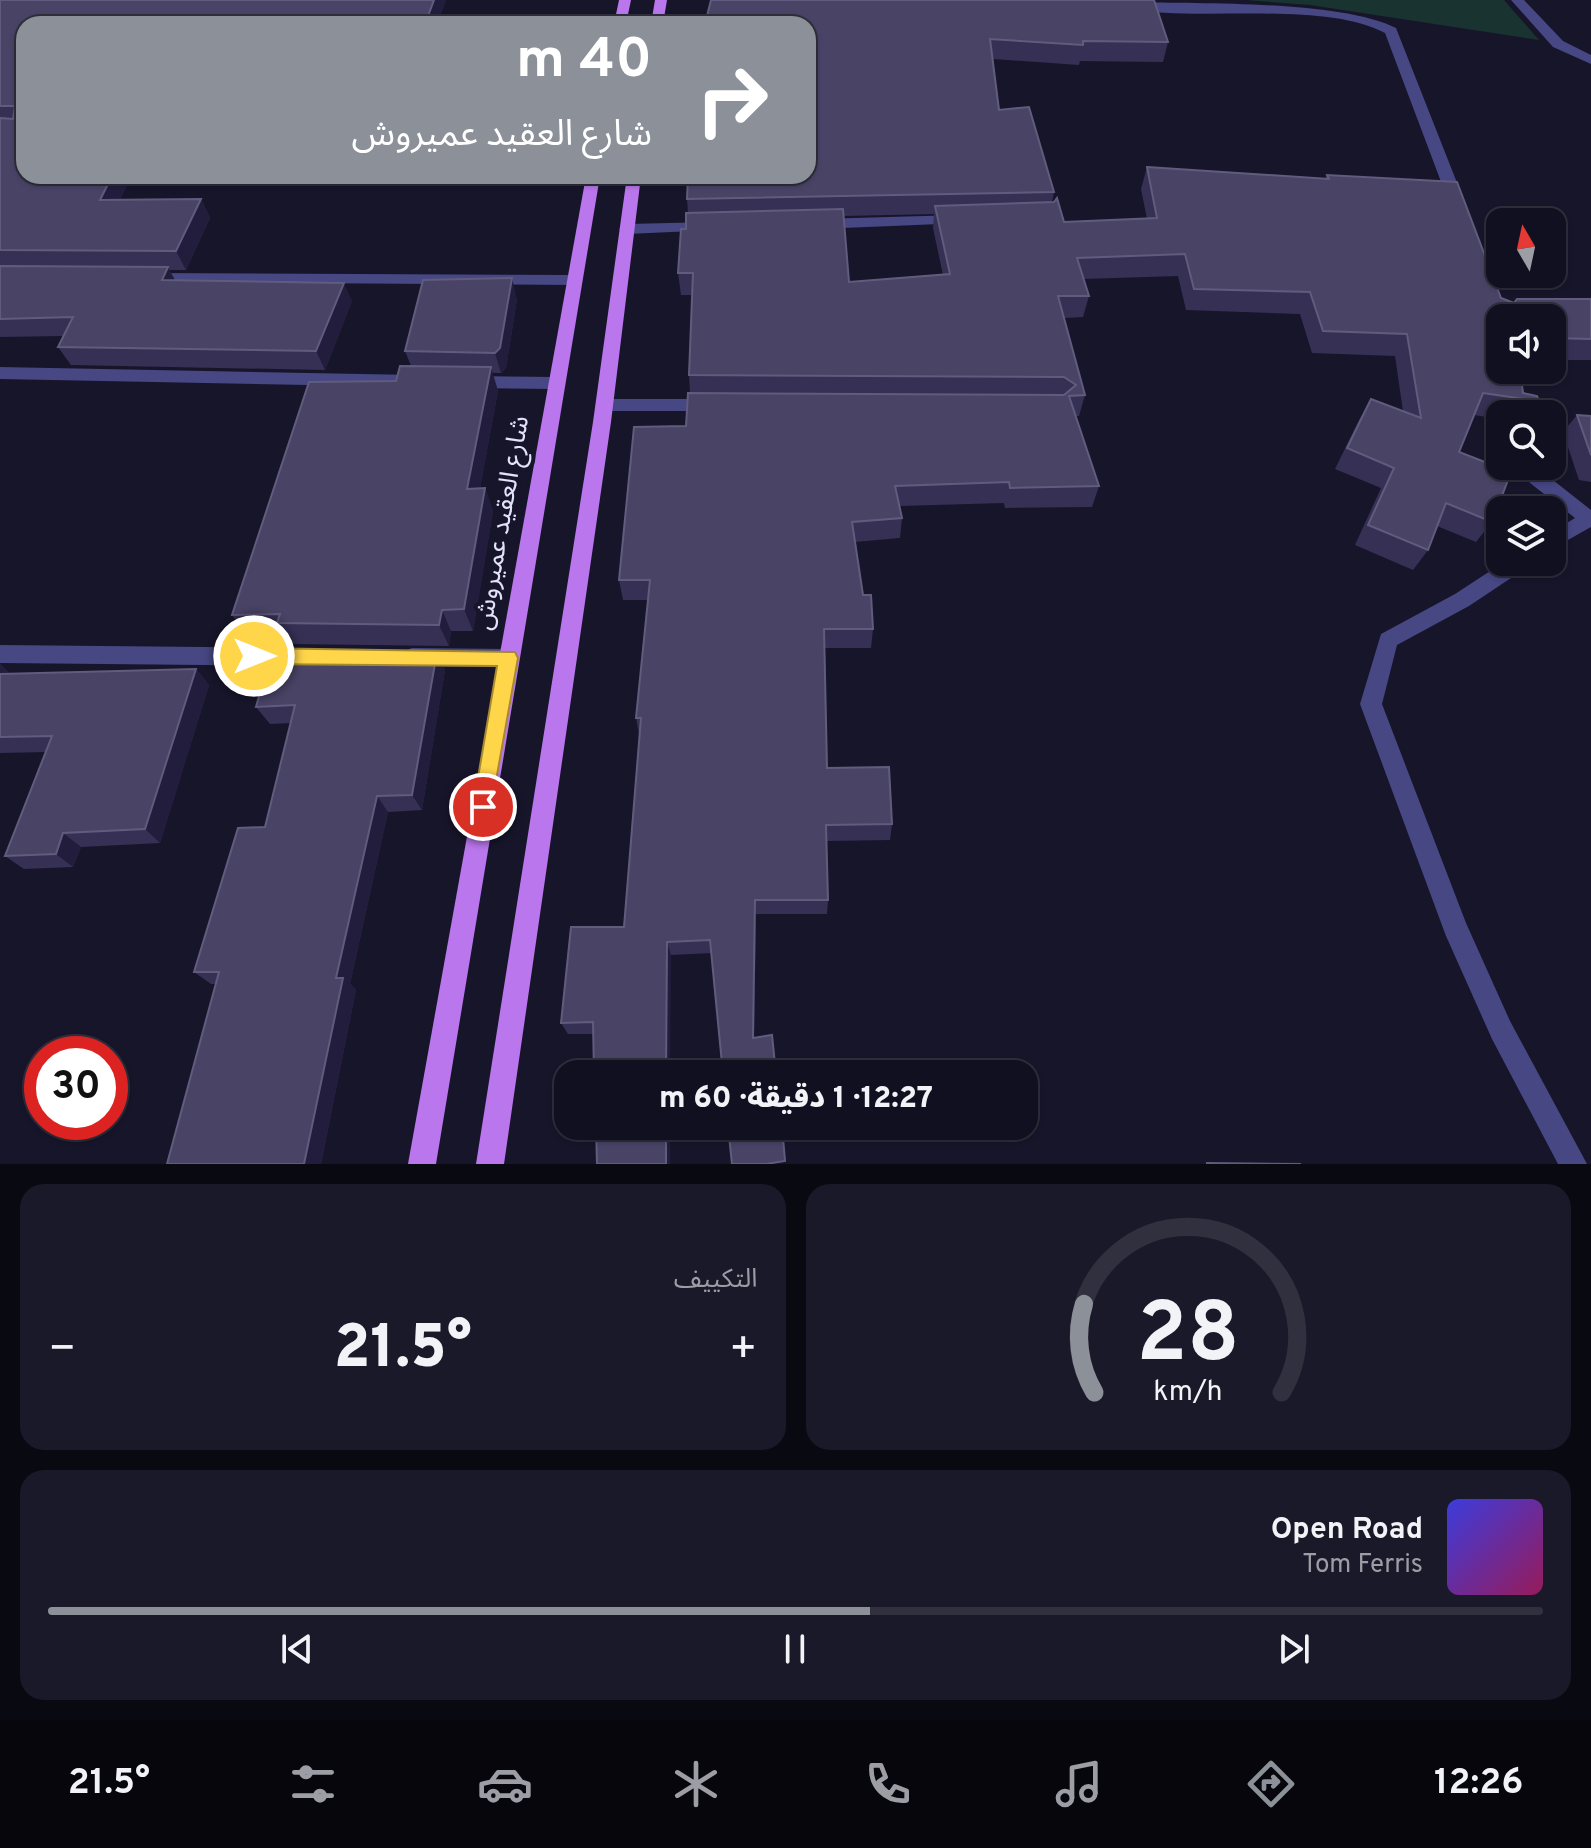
<!DOCTYPE html>
<html lang="ar">
<meta charset="utf-8">
<style>
:root{--surface:#111020;--page:#1a1929;--text:#f1f3f6;--muted:#9c9da5;--line:#30303e;--accent:#8c9099}
body{margin:0;font-family:Overpass,"Noto Sans Arabic",sans-serif;background:var(--page);color:var(--text);direction:rtl;height:100vh;display:flex;flex-direction:column;font-size:30px;white-space:nowrap}
*{box-sizing:border-box;margin:0}
p{font-size:26px;color:var(--muted)}
.icon{flex:none;width:44px;height:44px;fill:none;stroke:currentColor;stroke-width:2;stroke-linecap:round;stroke-linejoin:round}
.map{position:relative;height:1164px;overflow:hidden;direction:ltr}
.side{display:flex;flex-direction:column;gap:20px;padding:20px;background:#090912;flex:1}
.side>*{flex:none}
.top-card{position:absolute;left:16px;top:16px;width:800px;height:168px;border-radius:24px;box-shadow:0 2px 6px #0004,0 0 0 2px var(--line);direction:rtl;background:#8c9099;color:#fff;overflow:hidden}
.needle{width:52px;rotate:351deg}
.controls{position:absolute;left:1486px;top:208px;display:grid;gap:16px}
.controls a{display:grid;place-items:center;width:80px;height:80px;border-radius:16px;background:var(--surface);box-shadow:0 2px 6px #0004,0 0 0 2px var(--line);font-size:40px}
.speed{position:absolute;left:24px;top:1036px;display:flex;gap:16px;font-size:40px;font-weight:700;text-align:center}
.speed>*{display:grid;place-content:center;width:104px;height:104px;border-radius:50%;background:var(--surface);box-shadow:0 2px 6px #0004,0 0 0 2px var(--line);line-height:1}
.speed .limit{border:12px solid #d22;background:#fff;color:#111}
.pin{position:absolute;display:grid;place-items:center;width:68px;height:68px;color:#fff;margin:-34px;border:4px solid #fff;border-radius:50%;box-shadow:0 2px 8px #0007}
.me{position:absolute;width:88px;margin:-44px;rotate:90deg;stroke-linejoin:round;filter:drop-shadow(0 0 6px #0008)}
.turn{display:flex;align-items:center;gap:28px;height:168px;padding:0 32px;font-size:36px}
.turn .icon{width:104px;height:104px;stroke-width:2.5}
.turn b{display:block;font-size:56px;line-height:68px}
.big{font-size:60px;font-weight:800;line-height:1.1}
.side .card{flex:1;display:flex;flex-direction:column;justify-content:center;gap:12px;min-width:0;padding:0 28px;border-radius:24px;background:var(--page)}
.side .dial{align-items:center;gap:0}
.dial svg{height:208px;overflow:visible;fill:none;stroke:var(--line);stroke-width:7;stroke-linecap:round;text-anchor:middle}
.dial text{fill:var(--text);stroke:none}
.song{display:flex;align-items:center;gap:24px}
.cover{width:96px;height:96px;border-radius:12px;background:linear-gradient(135deg,hsl(240 70% 55%),hsl(330 70% 35%))}
.played{height:8px;border-radius:4px;background:linear-gradient(90deg,var(--accent) 55%,var(--line) 55%)}
.keys{display:flex;justify-content:space-around;direction:ltr}
.heat{display:flex;justify-content:space-between;align-items:center;font-size:44px;direction:ltr}
.side .tiles{flex:1;display:grid;gap:20px;grid-template-columns:1fr 1fr}
.card:last-child{grid-column:span 2}
.trip{position:absolute;left:554px;top:1060px;width:484px;height:80px;border-radius:24px;background:var(--surface);box-shadow:0 2px 6px #0004,0 0 0 2px var(--line);font-weight:800;line-height:80px;text-align:center;direction:rtl}
.dock{display:flex;height:128px;justify-content:space-around;align-items:center;background:#07060d;color:var(--muted)}
.dock .icon{width:56px;height:56px}
.dock .selected{color:var(--accent)}
.dock b{font-size:36px;color:var(--text)}
.map>svg:first-child{display:block}
.green{fill:#193331}
.lines{fill:none;stroke-linecap:round;stroke-linejoin:round}
.minor{fill:#464783;fill-rule:evenodd}
.major{fill:#ba77ed;fill-rule:evenodd}
.wall{fill:#363055;fill-rule:evenodd}
.shaded-wall{fill:#221d3c}
.building{fill:#494366;stroke:#615c7e;stroke-width:2}
.route{fill:#ffd54a;stroke:#a68a30;stroke-width:2}
.labels{text-anchor:middle;dominant-baseline:central;stroke-width:8;stroke-linejoin:round;paint-order:stroke}
.street-label{font-size:26px;fill:#e3e2fb;stroke:#17152a}
</style>
<div class="map">
<svg width="1591" height="1164" viewBox="0 0 1591 1164">
<rect width="100%" height="100%" fill="#17152a"/>
<!-- green -->
<polygon class="green" points="1246,0 1504,0 1539,40 1310,5"/>
<g class="lines">
<!-- minor -->
<g class="minor">
<polygon points="1511,0 1524,0 1563,41 1591,55 1591,64 1553,47"/>
<path d="M1132,2C1199,4 1339,0 1396,28L1465,203L1457,208L1449,203L1385,33C1321,0 1200,22 1128,9L1126,6Z"/>
<polygon points="959,215 964,217 964,223 819,229 811,224 819,219"/>
<polygon points="711,222 719,227 716,230 627,234 619,229 627,224"/>
<polygon points="148,273 575,275 583,280 575,285 142,282 140,278"/>
<polygon points="0,367 416,375 425,381 416,387 0,379"/>
<polygon points="468,376 555,377 564,383 555,389 468,388 459,382"/>
<polygon points="604,399 712,399 721,405 712,411 604,411 595,405"/>
<polygon points="1522,466 1540,466 1544,473 1591,510 1591,527 1552,549 1552,532 1575,518 1530,483"/>
<polygon points="1504,562 1529,562 1526,568 1469,606 1397,645 1382,704 1466,923 1510,1021 1587,1164 1558,1164 1492,1039 1446,936 1360,704 1381,634 1455,594"/>
<polygon points="0,645 296,648 303,651 306,657 303,663 296,666 0,663"/>
<polygon points="412,648 508,649 515,652 518,658 515,664 508,667 412,666 405,663 402,657 405,651"/>
</g>
<!-- major -->
<g class="major">
<polygon points="619,0 631,0 626,24 614,24"/>
<polygon points="655,0 667,0 663,24 651,24"/>
<polygon points="586,176 600,176 436,1164 408,1164"/>
<polygon points="627,176 641,176 611,422 504,1164 476,1164 593,422"/>
</g>
</g>
<!-- wall -->
<g class="wall">
<polygon points="0,0 446,0 437,24 24,24 120,200 201,199 210,218 186,270 169,270 175,280 352,301 325,370 71,365 58,347 63,336 0,337"/>
<path d="M808,24L1168,42L1163,62L1080,61L1079,65L993,59L999,110L1054,192L1052,202L1064,222L1147,219L1141,189L1147,167L1325,179L1327,175L1501,298L1514,303L1591,299V360H1552V318H1500L1523,393L1539,401L1529,414H1500V419L1474,415L1459,452L1492,522L1476,542L1437,526L1428,550L1413,570L1355,545L1381,488L1335,469L1359,420L1371,399L1403,411L1395,356L1312,353L1300,314L1186,310L1178,276L1083,279L1089,296L1083,317L1064,318L1085,395L1079,416H1076L1099,486L1092,507L1005,508L1004,503L899,506L902,518L900,538L855,542L863,595L873,629L871,648H825L827,768L892,824L890,840L826,841L828,900L827,914H756L754,1038L723,1074L712,953L671,955L593,1034H568L561,1023L624,927L639,734L636,718L648,600H623L619,580L686,426L690,393L689,375L692,295H681L678,273L688,213L687,199ZM934,214L933,228L943,275L849,282L844,216Z"/>
<polygon points="517,299 506,368 501,373 492,373 498,391 480,488 485,488 493,511 473,631 451,631 449,646 291,644 285,635 247,636 232,615 396,381 411,366 405,351"/>
<polygon points="1577,415 1591,416 1591,482 1579,480 1563,432"/>
<polygon points="0,664 10,674 196,669 209,685 160,843 81,847 73,867 24,869 5,856 46,752 0,753"/>
<polygon points="445,670 422,810 388,812 350,984 356,990 321,1164 167,1164 216,984 211,984 194,972 265,827 291,723 270,724 256,707"/>
</g>
<!-- shaded-wall -->
<g class="shaded-wall">
<polygon points="434,0 446,0 437,24 425,24"/>
<polygon points="112,176 132,176 111,219 100,200"/>
<polygon points="201,199 210,218 186,270 176,251"/>
<polygon points="168,267 178,286 162,280"/>
<polygon points="512,278 517,299 506,368 501,373 495,353"/>
<polygon points="344,283 352,301 325,370 316,351"/>
<polygon points="491,367 498,391 476,511 467,489"/>
<polygon points="485,488 493,511 473,631 464,609"/>
<polygon points="442,610 451,631 449,646 439,625"/>
<polygon points="437,652 445,670 422,810 412,795"/>
<polygon points="0,664 10,674 0,687"/>
<polygon points="196,669 209,685 160,843 145,829"/>
<polygon points="377,796 388,812 350,984 356,990 321,1164 304,1164 336,978"/>
<polygon points="63,833 81,847 73,867 56,854"/>
<polygon points="755,900 756,914 754,1049 753,1038"/>
<polygon points="667,942 671,955 670,1074 666,1074"/>
<rect x="666" y="1126" width="4" height="38"/>
</g>
<!-- building -->
<g class="building">
<polygon points="0,0 434,0 425,24 24,24 24,176 112,176 100,200 201,199 176,251 0,250 0,118 13,119 15,106 0,106"/>
<polygon points="711,0 1154,0 1168,42 1083,41 1083,45 990,39 999,110 1029,107 1054,192 687,199 688,176 808,176 808,24 705,24"/>
<polygon points="1147,167 1329,179 1327,175 1457,182 1501,298 1514,303 1517,299 1591,299 1591,339 1552,338 1552,318 1500,318 1500,370 1520,370 1523,393 1537,396 1539,401 1483,393 1459,452 1511,472 1492,522 1446,503 1428,550 1368,525 1394,468 1347,448 1371,399 1421,418 1407,334 1323,331 1310,292 1194,289 1185,254 1077,258 1089,296 1058,296 1085,395 1069,396 1099,486 1010,488 1009,482 895,486 902,518 852,522 863,595 871,595 873,629 824,629 827,768 889,767 892,824 826,825 828,900 755,900 753,1038 772,1035 776,1074 723,1074 710,940 667,942 666,1074 594,1074 593,1022 561,1023 571,927 624,927 641,718 636,718 650,580 619,580 634,427 686,426 688,393 1064,395 1076,385 1064,377 689,375 693,273 678,273 681,229 686,229 686,213 843,209 849,282 950,274 935,206 1054,202 1057,198 1064,222 1157,218"/>
<polygon points="0,266 168,267 162,280 344,283 316,351 58,347 73,317 0,319"/>
<polygon points="512,278 500,348 495,353 405,351 423,280"/>
<polygon points="400,366 491,367 467,489 485,488 464,609 442,610 439,625 277,623 280,614 232,615 309,382 396,381"/>
<polygon points="1577,415 1591,416 1591,455"/>
<polygon points="272,650 437,652 412,795 377,796 336,978 343,978 304,1164 167,1164 219,972 194,972 238,828 265,827 295,705 256,707"/>
<polygon points="196,669 145,829 63,833 56,854 5,856 52,736 0,737 0,674"/>
<polygon points="596,1126 666,1126 666,1164 597,1164"/>
<polygon points="728,1126 782,1126 785,1161 766,1164 732,1164"/>
<polygon points="1207,1163 1301,1164 1207,1164"/>
</g>
<!-- route -->
<polygon class="route" points="254,648 515,652 518,658 490,814 483,817 476,814 473,807 497,666 254,664 245,656"/>
<g class="labels">
<!-- street labels -->
<g class="street-label">
<text transform="translate(503 523) rotate(-80)">شارع العقيد عميروش</text>
</g>
</g>
</svg>
<div class="controls">
<a><svg class="needle" viewBox="-14 -14 28 28"><path d="M0-13l5 13h-10z" fill="#e53935"/><path d="M0 13l5-13h-10z" fill="#9c9da5"/></svg></a>
<a><svg class="icon" aria-label="sound" viewBox="0 0 24 24"><path d="M4 9h4l5-4v14l-5-4H4zM17 9q2 3 0 6"/></svg></a>
<a><svg class="icon" aria-label="search" viewBox="0 0 24 24"><circle cx="10" cy="10" r="6"/><path d="M15 15l6 6"/></svg></a>
<a><svg class="icon" aria-label="layers" viewBox="0 0 24 24"><path d="M12 4l9 5-9 5-9-5zM3 14l9 5 9-5"/></svg></a>
</div>
<div class="speed"><div class="limit">30</div></div>
<div class="pin" style="left:483px;top:807px;background:#d93025"><svg class="icon" aria-label="arrive" viewBox="0 0 24 24"><path d="M6 21V4h12l-3 4 3 4H6"/></svg></div>
<svg class="me" style="left:254px;top:656px" viewBox="-20 -20 40 40"><circle r="17" fill="#ffd54a" stroke="#fff" stroke-width="3"/><path d="M0-11L8 9 0 5-8 9z" fill="#fff"/></svg>
<div class="trip">12:27 · 1 دقيقة · 60 m</div>
<div class="top-card">
<div class="turn"><svg class="icon" aria-label="right" viewBox="0 0 24 24"><path d="M7 20v-9h11M14 6l5 5-5 5"/></svg><div><b>40 m</b>شارع العقيد عميروش</div></div>
</div>
</div>
<section class="side">
<div class="tiles">
<div class="card dial"><svg viewBox="0 0 100 80">
<path d="M14 69A42 42 0 1 1 86 69"/>
<path d="M14 69A42 42 0 0 1 10 35" stroke="#8c9099"/>
<text x="50" y="56" font-size="32" font-weight="700">28</text>
<text x="50" y="72" font-size="11">km/h</text>
</svg></div>
<div class="card"><p>التكييف</p>
<div class="heat"><a>−</a><b class="big">21.5°</b><a>+</a></div>
</div>
<div class="card">
<div class="song"><i class="cover"></i><div><b>Open Road</b><p>Tom Ferris</p></div></div>
<div class="played"></div>
<div class="keys"><svg class="icon" aria-label="previous" viewBox="0 0 24 24"><path d="M18 5L8 12l10 7zM5 5v14"/></svg><svg class="icon" aria-label="pause" viewBox="0 0 24 24"><path d="M8 5v14M16 5v14"/></svg><svg class="icon" aria-label="next" viewBox="0 0 24 24"><path d="M6 5l10 7-10 7zM19 5v14"/></svg></div>
</div>
</div>
</section>
<nav class="dock">
<b>12:26</b>
<svg class="icon selected" aria-label="directions" viewBox="0 0 24 24"><path d="M12 3l9 9-9 9-9-9zM9 14v-3h6M13 9l2 2-2 2"/></svg>
<svg class="icon" aria-label="music" viewBox="0 0 24 24"><path d="M9 18V5l10-2v13"/><circle cx="6" cy="18" r="3"/><circle cx="16" cy="16" r="3"/></svg>
<svg class="icon" aria-label="phone" viewBox="0 0 24 24"><path d="M5 4h4l2 5-3 2q2 4 5 5l2-3 5 2v4C11 20 4 13 5 4z"/></svg>
<svg class="icon" aria-label="climate" viewBox="0 0 24 24"><path d="M12 3v18M4 7l16 10M4 17L20 7"/></svg>
<svg class="icon" aria-label="car" viewBox="0 0 24 24"><path d="M5 17H2v-5l4-1 3-4h7l3 4 3 1v5h-3M9 17h6M6 11h13"/><circle cx="7" cy="17" r="2"/><circle cx="17" cy="17" r="2"/></svg>
<svg class="icon" aria-label="filters" viewBox="0 0 24 24"><path d="M4 7h16M4 17h16"/><circle cx="9" cy="7" r="2"/><circle cx="15" cy="17" r="2"/></svg>
<b>21.5°</b>
</nav>
